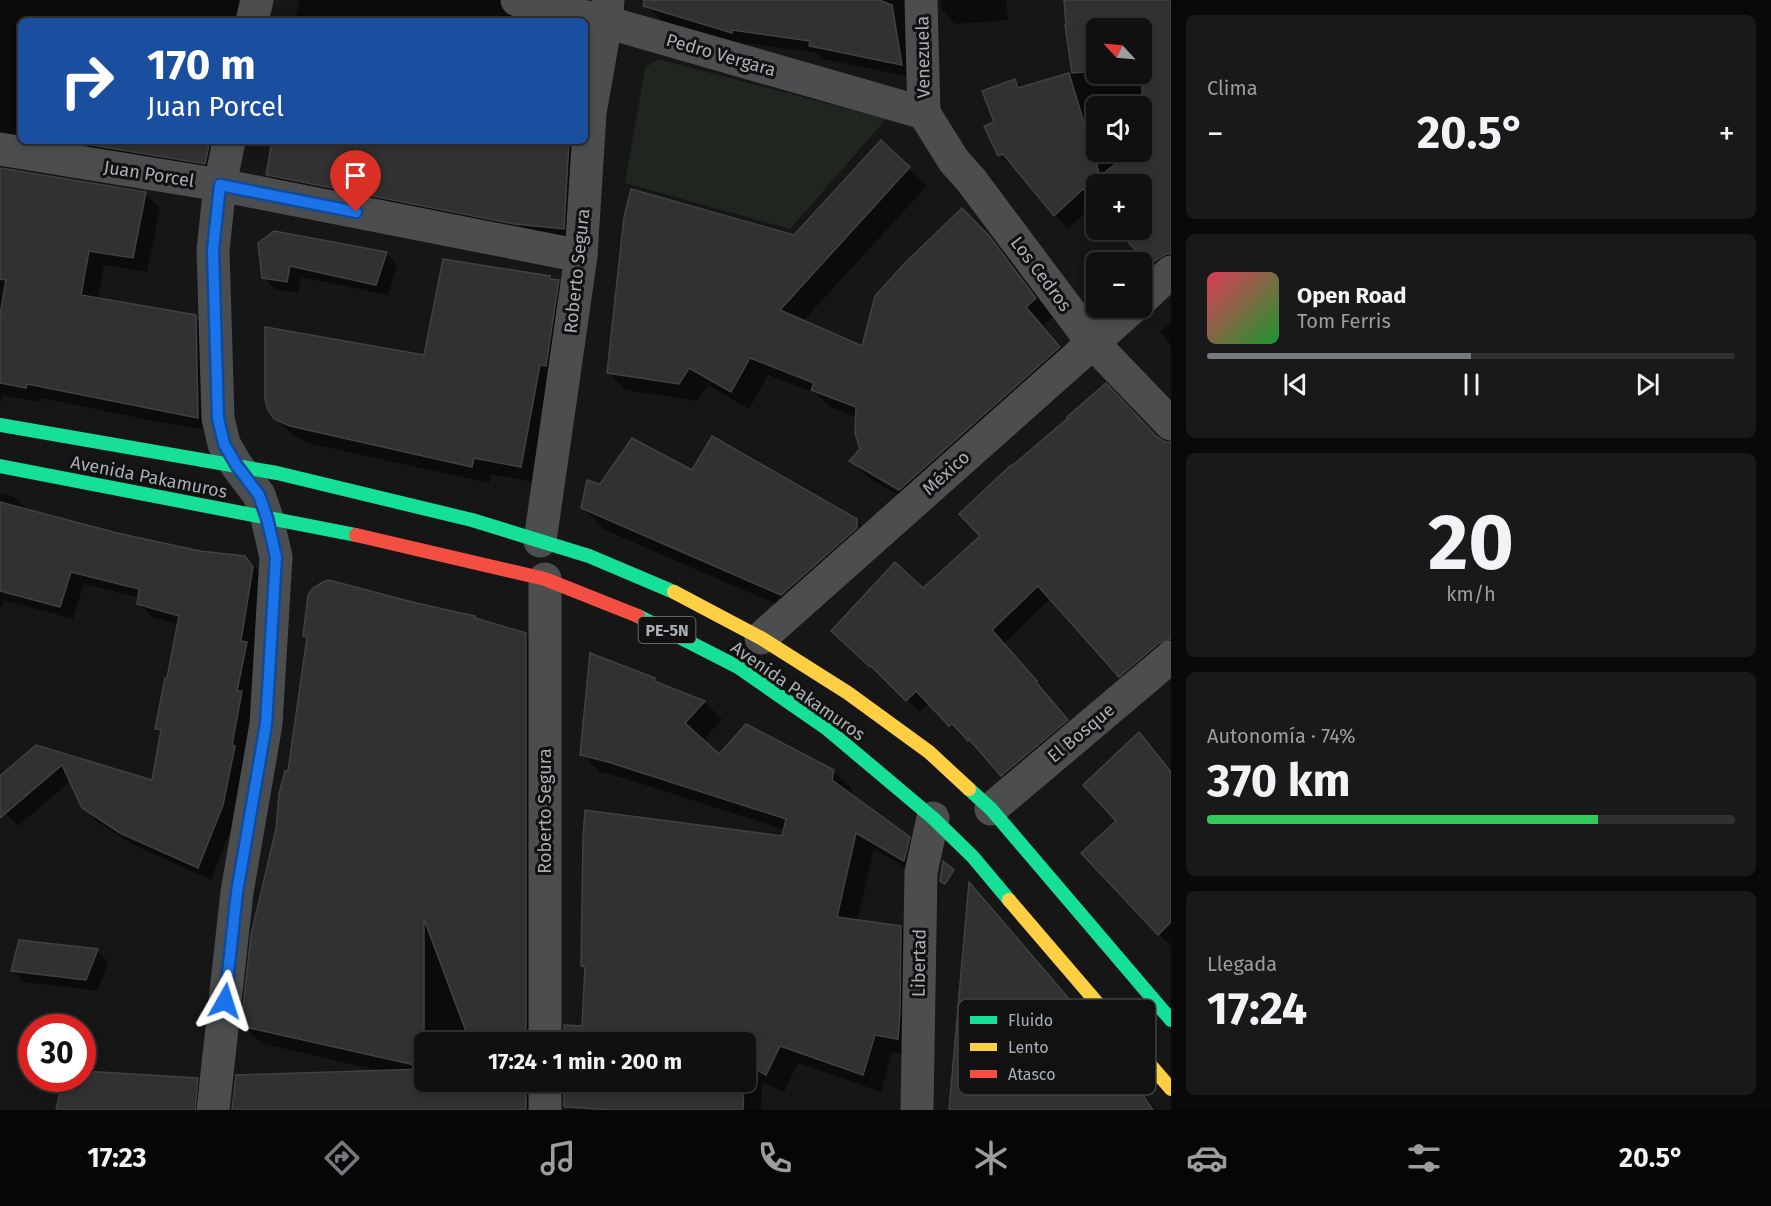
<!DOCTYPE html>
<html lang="es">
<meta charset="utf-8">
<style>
:root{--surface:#101011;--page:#19191a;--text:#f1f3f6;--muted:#9c9d9f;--line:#303031;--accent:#76797e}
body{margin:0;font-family:"Fira Sans",sans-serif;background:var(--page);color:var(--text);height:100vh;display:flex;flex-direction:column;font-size:22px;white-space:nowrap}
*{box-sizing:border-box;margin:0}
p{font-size:20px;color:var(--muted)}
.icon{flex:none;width:33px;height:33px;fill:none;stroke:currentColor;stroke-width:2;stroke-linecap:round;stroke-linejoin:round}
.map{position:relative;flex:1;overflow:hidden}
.side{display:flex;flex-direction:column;gap:15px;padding:15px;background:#090909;width:600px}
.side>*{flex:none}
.hud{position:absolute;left:18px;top:18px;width:570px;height:126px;border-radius:9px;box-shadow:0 3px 9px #0003,0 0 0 2px var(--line);background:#1a4fa0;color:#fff;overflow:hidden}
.needle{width:39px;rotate:296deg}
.controls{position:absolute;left:1086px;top:18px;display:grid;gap:12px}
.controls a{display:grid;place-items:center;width:66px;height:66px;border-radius:9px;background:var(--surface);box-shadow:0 3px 9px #0003,0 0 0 2px var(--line);font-size:30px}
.speed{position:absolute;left:18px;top:1014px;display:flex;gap:12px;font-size:30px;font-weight:700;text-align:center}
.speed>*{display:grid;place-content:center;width:78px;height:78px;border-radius:50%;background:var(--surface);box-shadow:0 3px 9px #0003,0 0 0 2px var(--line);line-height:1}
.speed .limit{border:9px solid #d22;background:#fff;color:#111}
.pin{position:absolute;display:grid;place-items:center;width:51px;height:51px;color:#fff;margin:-62px -26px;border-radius:50% 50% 50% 0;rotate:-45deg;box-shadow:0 0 6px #0007}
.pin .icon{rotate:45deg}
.me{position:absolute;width:66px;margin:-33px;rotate:6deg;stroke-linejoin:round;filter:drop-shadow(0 0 4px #0008)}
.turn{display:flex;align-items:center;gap:21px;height:126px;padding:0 30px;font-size:27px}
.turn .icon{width:78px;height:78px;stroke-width:2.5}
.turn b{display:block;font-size:42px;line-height:51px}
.big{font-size:45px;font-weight:700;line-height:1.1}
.side .card{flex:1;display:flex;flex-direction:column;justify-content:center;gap:9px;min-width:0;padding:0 21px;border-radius:9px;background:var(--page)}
.side .dial{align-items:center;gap:0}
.dial b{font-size:78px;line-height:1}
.song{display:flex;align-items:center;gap:18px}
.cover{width:72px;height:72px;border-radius:9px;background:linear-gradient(135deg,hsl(350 70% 55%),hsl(130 70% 35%))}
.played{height:6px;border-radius:3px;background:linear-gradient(90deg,var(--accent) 50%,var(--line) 50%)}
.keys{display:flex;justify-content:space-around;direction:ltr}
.heat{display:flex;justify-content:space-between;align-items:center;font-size:33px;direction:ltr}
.charge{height:9px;border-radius:4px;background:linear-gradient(90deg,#34c759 74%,var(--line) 0)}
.trip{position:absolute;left:414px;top:1032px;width:342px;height:60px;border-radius:9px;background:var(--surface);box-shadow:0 3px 9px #0003,0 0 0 2px var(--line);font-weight:700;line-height:60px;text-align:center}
.menu{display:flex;height:96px;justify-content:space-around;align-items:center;background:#060607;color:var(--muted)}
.menu .icon{width:42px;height:42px}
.menu .selected{color:var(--accent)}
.menu b{font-size:27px;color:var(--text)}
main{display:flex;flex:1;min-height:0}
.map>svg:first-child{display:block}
.green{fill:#1f251f}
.shadow{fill:#0007;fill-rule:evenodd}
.building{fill:#313132;stroke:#3f4143;stroke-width:1.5}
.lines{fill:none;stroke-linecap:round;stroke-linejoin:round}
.street{stroke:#4b4d4f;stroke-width:33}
.fast{stroke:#16e098;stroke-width:14}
.slow{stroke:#ffcf43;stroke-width:14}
.jam{stroke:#f24e42;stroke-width:14}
.route-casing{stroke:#114b97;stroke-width:15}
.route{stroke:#1a73e8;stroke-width:10}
.labels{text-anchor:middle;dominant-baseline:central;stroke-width:6;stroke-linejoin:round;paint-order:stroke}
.shield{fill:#111112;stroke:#7b8085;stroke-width:1.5}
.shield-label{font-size:16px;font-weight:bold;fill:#a9afb6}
.street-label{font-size:18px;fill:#a9afb6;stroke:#111112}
.key{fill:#111112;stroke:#3f4043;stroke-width:1.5}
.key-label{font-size:16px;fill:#a9afb6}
</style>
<main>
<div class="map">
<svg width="1171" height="1110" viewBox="0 0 1171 1110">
<rect width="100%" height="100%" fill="#161617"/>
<!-- green -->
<polygon class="green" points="658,59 886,119 790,229 625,183 645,68"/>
<!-- shadow -->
<g class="shadow">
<polygon points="0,0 261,0 251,21 21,21 21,141 233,141 220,178 0,153"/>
<polygon points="299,0 525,0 515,13 515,20 518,21 295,21"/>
<polygon points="650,0 922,0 915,78 824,59 818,53 746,43 745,46 661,20 648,7"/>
<polygon points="941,0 1006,0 1008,20 955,24 942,10"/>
<path d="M1065,0H1171V272L1164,279L1120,230H1142V184H1096V202L1068,229L1055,215L1016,167L1013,168L1000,155L996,123L1014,80L1022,88L1074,73L1066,26ZM1096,28H1142V74H1096ZM1096,106H1142V152H1096Z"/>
<polygon points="585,39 600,54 580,245 284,191 267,174 273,141 585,141"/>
<polygon points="881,142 927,186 803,321 863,348 980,228 1008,257 1053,317 1043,325 1077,365 918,507 869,478 851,461 862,449 857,418 830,407 817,394 768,375 749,409 708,385 697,401 626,390 608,372 795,237"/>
<polygon points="0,170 145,193 160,208 147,272 104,265 98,299 195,317 211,332 214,431 153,421 42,398 41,402 2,395 0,405"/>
<polygon points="260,244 386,253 397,265 388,295 301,277 298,293 275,289 263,277"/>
<polygon points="550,277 554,281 558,282 575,299 537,483 491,474 489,483 308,443 293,435 275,418 425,357"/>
<polygon points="1171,322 1171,345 1160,332"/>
<polygon points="1158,439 1166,444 1171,443 1171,656 1133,688 1051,598 1004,644 1049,695 1048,696 1079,733 1015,788 966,736 963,738 929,703 920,712 885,678 884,679 846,644 923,590"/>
<polygon points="692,472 856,521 878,543 804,616 605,530 582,507 600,486"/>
<polygon points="0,493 15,497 28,511 116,535 199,553 245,557 258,570 265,581 259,657 250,702 254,706 235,819 211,880 134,845 96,821 83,807 71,781 18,826 0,807 0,778 36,747 153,782 162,734 157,729 168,680 179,625 152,617 139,604 140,598 84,584 73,619 3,600 2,606 0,605"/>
<polygon points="477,621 525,634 544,652 544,1042 424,1042 424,1082 561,1082 544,1110 233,1110 380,1071 261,1043 243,1025 289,773 308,639 305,636"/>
<polygon points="654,679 659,685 704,702 722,719 703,741 719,756 833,771 852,789 850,795 909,838 927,856 922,877 874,849 857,922 901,928 919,946 915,1056 892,1052 881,1092 798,1063 784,1092 762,1082 761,1110 569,1110 565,1106 565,1082 746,1082 746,1042 565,1042 565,1026 583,1028 586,969 583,966 783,838 785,830 627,779 600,772 582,754"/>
<polygon points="1139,734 1152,747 1171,771 1171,946 1159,934 1118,821"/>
<polygon points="971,885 1130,1069 1155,1110 950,1110"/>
<polygon points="97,951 108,962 98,991 24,982 12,970"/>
<polygon points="197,1079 214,1096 210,1110 57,1110"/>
</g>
<!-- building -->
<g class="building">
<polygon points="644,0 879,0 892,5 902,65 809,46 810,41 732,30 732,33 643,6"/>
<polygon points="1064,0 1171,0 1171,254 1166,254 1159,258 1149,266 1118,230 1142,230 1142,184 1096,184 1096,204 1083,189 1054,216 1003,154 998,156 984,126 994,122 982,91 1015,79 1018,88 1069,73 1100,176 1131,152 1142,152 1142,28 1096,28 1096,71 1072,73 1065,25 1066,24"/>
<polygon points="881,140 910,167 780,310 862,346 875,296 904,264 962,208 990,237 1036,298 1026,307 1060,347 899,490 849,461 860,449 855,433 856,407 811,390 814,383 750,358 731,392 689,368 679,384 607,373 624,217 631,189 794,235"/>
<polygon points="67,141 210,141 205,164"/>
<polygon points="272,141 569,141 564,229 514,224 266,175"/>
<polygon points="0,168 146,192 133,258 89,251 81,295 196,315 198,418 27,384 26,388 0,383 0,315 6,280 0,279"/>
<polygon points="274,231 387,252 376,285 290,266 287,282 262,278 258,243"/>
<polygon points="443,259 550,276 550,279 559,280 546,366 540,365 521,467 474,458 472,467 290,426 274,419 268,410 265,400 265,327 424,355"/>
<polygon points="1106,383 1157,437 1165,442 1171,442 1171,639 1159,643 1119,677 1038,586 992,630 1037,681 1036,682 1068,720 1001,776 969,739 968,741 952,724 949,726 916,691 906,701 871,666 870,667 831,631 895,562 923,588 980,536 959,514 1011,465 1012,466 1068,418 1067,417"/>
<polygon points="712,436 857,519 857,528 781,595 581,508 587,480 600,484 632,438 692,470"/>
<polygon points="0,502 117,533 200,551 245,556 253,567 241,641 247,642 237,691 242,691 232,745 235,746 223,805 198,868 120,833 82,808 62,765 0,818 0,776 36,745 152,780 161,730 155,729 165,678 167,678 179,616 137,604 139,589 71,572 60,607 0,591"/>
<polygon points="329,580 412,602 475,616 475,618 526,633 526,1042 470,1042 424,919 424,1067 241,1026 251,935 276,829 279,794 285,771 288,771 307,637 303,636 308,595 313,588 323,582"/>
<polygon points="590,653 655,678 654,681 705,701 685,723 719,754 746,724 834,770 832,780 910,837 904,861 856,833 837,917 901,926 900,1013 898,1039 875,1035 863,1075 780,1046 766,1075 746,1065 746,1042 564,1042 564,1025 582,1026 585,967 581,966 583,837 585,810 782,836 786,819 608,762 580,755"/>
<polygon points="1139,732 1171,772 1171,922 1158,935 1081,853 1116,821 1083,785"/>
<polygon points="943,861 954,870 945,884 940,881"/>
<polygon points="969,882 1118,1056 1153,1110 949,1110"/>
<polygon points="19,940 98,949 86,980 11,971"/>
<polygon points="424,1069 424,1082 526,1082 526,1110 232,1110 236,1075"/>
<polygon points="82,1071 198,1078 195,1110 56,1110 63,1078 82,1078"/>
<polygon points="564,1082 744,1082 743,1110 613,1110 564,1107"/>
</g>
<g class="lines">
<!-- street -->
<g class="street">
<polyline points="517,0 606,22 924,113"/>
<polyline points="921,0 924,113"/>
<polyline points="252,21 257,0"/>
<polyline points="924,113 954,161 971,180 1093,343 1171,424"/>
<polyline points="0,149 220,185 581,256"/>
<polyline points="1142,299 1171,272"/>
<polyline points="540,541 581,256 590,113 606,22 608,0"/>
<polyline points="545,579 545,1042"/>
<polyline points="761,638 1132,308"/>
<polyline points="991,809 1171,657"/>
<polyline points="545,1082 545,1110"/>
<polyline points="213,1110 237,892 266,724 276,557 267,518 259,495 237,466 224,444 218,418 213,250 220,185 229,141"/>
<polyline points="917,1110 921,872 933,818"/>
</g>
<!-- fast -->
<g class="fast">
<polyline points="0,425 277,473 472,520 589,556 674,592"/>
<polyline points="0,466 356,535"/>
<polyline points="638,616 738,667 826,728 933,818 973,857 1009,900"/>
<polyline points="969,789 991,809 1171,1020"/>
</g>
<!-- slow -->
<g class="slow">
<polyline points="674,592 761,638 848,693 929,752 969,789"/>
<polyline points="1009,900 1171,1089"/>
</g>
<!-- jam -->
<polyline class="jam" points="356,535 545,579 638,616"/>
</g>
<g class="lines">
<!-- route casing -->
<g class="route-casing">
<polyline id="route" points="225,1001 237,892 266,724 276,557 267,518 259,495 237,466 224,444 218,418 213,250 220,185 356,212"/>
</g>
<!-- route -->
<use href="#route" class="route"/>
</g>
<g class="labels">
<!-- shield labels -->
<rect class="shield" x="638.5" y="617" width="57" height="26" rx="4.5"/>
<g class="shield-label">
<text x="667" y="630">PE-5N</text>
</g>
<!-- street labels -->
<g class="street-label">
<text transform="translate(721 55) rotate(16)">Pedro Vergara</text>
<text transform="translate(923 57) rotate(-91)">Venezuela</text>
<text transform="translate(149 174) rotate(9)">Juan Porcel</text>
<text transform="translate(577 271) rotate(-84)">Roberto Segura</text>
<text transform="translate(1041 274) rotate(53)">Los Cedros</text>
<text transform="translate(946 473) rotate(-42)">México</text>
<text transform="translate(149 477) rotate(11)">Avenida Pakamuros</text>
<text transform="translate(798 691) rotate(35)">Avenida Pakamuros</text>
<text transform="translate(1081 733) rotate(-40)">El Bosque</text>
<text transform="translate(545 811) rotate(-90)">Roberto Segura</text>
<text transform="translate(919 963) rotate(-89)">Libertad</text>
</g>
</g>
<!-- legend -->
<rect x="958" y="999" width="198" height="96" rx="9" class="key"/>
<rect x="970" y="1016" width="27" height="8" fill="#16e098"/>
<rect x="970" y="1043" width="27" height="8" fill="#ffcf43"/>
<rect x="970" y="1070" width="27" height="8" fill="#f24e42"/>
<g class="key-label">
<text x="1008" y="1026">Fluido</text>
<text x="1008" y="1053">Lento</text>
<text x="1008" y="1080">Atasco</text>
</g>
</svg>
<div class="controls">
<a><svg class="needle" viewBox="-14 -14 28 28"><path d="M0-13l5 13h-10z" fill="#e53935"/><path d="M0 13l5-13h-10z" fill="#9c9d9f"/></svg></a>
<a><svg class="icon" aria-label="sound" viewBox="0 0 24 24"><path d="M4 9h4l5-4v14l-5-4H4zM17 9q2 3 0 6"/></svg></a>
<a>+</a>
<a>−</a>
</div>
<div class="speed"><div class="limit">30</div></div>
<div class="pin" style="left:356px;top:212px;background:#d93025"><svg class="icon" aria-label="arrive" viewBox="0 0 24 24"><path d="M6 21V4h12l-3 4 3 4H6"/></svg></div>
<svg class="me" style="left:225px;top:1001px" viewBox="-20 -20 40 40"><path d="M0-17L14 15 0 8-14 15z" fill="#1a73e8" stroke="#fff" stroke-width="4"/></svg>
<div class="trip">17:24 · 1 min · 200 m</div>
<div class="hud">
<div class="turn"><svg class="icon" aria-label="right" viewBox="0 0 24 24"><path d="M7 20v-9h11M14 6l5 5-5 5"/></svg><div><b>170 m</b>Juan Porcel</div></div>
</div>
</div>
<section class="side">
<div class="card"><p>Clima</p>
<div class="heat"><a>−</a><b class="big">20.5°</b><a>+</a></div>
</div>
<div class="card">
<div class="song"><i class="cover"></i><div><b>Open Road</b><p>Tom Ferris</p></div></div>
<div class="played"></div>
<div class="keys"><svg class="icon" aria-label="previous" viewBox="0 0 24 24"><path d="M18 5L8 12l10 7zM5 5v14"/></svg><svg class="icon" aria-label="pause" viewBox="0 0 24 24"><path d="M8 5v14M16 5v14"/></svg><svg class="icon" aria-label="next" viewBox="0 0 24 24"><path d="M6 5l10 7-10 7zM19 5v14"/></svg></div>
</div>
<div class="card dial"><b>20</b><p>km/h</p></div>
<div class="card"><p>Autonomía · 74%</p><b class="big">370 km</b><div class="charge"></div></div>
<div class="card"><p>Llegada</p><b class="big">17:24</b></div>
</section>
</main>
<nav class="menu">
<b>17:23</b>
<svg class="icon selected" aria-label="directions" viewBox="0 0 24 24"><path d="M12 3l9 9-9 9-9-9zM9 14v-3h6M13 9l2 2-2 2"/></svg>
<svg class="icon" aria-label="music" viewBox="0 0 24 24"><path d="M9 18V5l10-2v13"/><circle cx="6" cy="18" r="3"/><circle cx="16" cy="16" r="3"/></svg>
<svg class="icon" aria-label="phone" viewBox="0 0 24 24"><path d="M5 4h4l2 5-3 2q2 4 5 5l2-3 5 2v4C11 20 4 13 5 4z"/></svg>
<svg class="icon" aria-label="climate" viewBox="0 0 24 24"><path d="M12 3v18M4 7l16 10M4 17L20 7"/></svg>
<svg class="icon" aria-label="car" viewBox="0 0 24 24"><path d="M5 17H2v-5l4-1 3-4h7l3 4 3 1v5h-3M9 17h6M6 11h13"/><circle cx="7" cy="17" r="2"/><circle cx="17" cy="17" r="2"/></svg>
<svg class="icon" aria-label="filters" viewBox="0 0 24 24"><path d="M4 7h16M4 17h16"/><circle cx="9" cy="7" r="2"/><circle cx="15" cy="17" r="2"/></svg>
<b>20.5°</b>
</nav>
